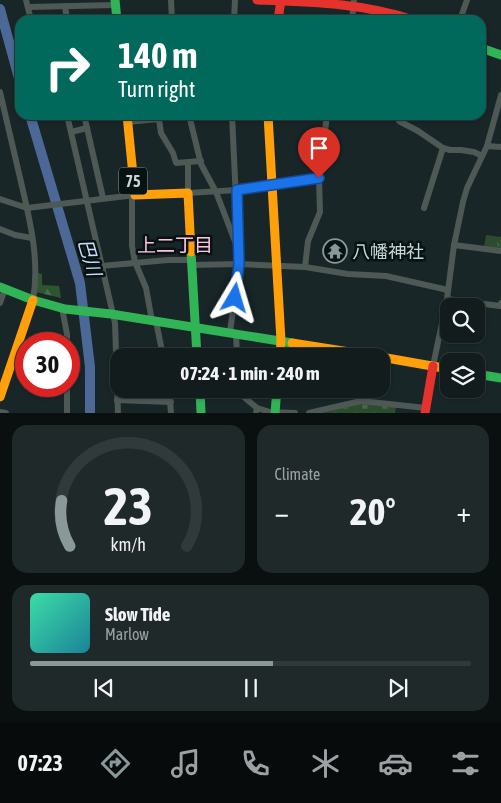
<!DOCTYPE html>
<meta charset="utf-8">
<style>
:root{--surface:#121c1d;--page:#1f292a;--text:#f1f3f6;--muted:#9ca1a4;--line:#313a3b;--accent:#8a9899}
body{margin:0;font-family:"Asap Condensed","Noto Sans JP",sans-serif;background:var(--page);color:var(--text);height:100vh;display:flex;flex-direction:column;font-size:19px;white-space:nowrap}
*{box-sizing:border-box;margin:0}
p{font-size:16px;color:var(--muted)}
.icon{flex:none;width:28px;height:28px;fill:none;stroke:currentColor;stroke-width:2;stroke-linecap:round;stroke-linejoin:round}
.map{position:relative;height:413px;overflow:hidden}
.sheet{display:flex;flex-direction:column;gap:12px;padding:12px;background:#0a0f10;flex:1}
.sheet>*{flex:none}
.guide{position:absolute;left:15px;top:15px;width:471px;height:105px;border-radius:15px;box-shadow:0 1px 4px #0004,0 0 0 1px var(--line);background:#00695c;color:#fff;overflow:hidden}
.controls{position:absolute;left:440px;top:298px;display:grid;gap:10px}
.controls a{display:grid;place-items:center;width:45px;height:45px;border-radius:10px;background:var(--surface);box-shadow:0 1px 4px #0004,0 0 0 1px var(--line);font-size:25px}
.speed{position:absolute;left:15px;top:332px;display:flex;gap:10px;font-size:25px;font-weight:700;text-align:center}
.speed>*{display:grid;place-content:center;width:65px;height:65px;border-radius:50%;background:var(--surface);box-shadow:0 1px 4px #0004,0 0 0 1px var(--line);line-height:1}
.speed .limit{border:8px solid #d22;background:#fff;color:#111}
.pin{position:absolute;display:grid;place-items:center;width:42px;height:42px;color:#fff;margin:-51px -21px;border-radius:50% 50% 50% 0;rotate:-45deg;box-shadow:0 0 5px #0007}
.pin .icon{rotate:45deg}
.me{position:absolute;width:55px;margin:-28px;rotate:7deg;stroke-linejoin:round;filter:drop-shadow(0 0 4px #0008)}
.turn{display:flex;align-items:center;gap:18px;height:105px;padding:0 20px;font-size:22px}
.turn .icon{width:65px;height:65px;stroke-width:2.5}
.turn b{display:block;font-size:35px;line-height:42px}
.big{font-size:38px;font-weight:700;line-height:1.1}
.sheet .widget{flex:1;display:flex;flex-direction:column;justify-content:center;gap:8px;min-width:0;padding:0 18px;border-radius:15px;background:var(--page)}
.sheet .dial{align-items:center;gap:0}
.dial svg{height:130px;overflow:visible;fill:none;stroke:var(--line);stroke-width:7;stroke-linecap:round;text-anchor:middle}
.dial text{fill:var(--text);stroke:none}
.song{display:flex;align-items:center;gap:15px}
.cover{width:60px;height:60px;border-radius:8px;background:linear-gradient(135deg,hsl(160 70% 55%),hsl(190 70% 35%))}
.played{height:5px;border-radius:2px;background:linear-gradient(90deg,var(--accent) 55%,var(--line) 55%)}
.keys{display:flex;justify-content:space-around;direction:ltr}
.heat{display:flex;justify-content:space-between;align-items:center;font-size:28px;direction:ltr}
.sheet .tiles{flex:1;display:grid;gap:12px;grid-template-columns:1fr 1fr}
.widget:last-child{grid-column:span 2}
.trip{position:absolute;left:110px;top:348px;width:280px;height:50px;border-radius:15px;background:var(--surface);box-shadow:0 1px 4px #0004,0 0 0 1px var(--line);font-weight:700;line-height:50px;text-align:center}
.tab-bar{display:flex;height:80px;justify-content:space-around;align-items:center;background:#070b0c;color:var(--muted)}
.tab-bar .icon{width:35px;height:35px}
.tab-bar .on{color:var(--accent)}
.tab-bar b{font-size:22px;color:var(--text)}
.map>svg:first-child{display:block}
.forest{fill:url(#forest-firs)}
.cemetery{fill:url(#cemetery-stones)}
.park{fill:url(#park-tufts)}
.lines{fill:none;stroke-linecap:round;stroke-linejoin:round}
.river{stroke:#4b6896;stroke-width:10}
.street{stroke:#4e5956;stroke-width:6}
.fast{stroke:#30b455;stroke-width:9}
.slow{stroke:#ff9f0a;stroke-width:9}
.jam{stroke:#e5322d;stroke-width:9}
.route-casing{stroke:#114b97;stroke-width:12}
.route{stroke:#1a73e8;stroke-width:9}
.labels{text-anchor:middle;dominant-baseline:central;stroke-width:5;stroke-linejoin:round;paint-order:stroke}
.shield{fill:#071212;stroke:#8d9a9b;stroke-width:1}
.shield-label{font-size:16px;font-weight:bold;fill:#c7d5d6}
.poi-label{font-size:18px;fill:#c7d5d6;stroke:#071212;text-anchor:start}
.neighbourhood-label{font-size:19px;fill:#ffc2e2;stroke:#071212}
.water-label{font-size:19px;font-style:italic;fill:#caddfb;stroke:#071212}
</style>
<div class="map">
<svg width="501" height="413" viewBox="0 0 501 413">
<defs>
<pattern id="forest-firs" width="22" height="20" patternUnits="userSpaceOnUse" patternTransform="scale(1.25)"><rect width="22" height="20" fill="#2d5630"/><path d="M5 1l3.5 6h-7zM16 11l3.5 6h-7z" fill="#4a6d4d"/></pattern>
<pattern id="cemetery-stones" width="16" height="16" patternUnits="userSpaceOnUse" patternTransform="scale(1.25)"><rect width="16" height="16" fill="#2b4d2e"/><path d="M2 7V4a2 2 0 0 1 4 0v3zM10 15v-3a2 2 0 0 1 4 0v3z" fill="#48664c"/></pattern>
<pattern id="park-tufts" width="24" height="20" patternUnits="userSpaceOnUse" patternTransform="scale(1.25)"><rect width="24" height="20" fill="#2b4d2e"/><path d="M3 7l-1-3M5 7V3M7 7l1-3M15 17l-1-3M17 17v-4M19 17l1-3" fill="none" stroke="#48664c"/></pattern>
</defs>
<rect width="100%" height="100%" fill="#182627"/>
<!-- forest -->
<polygon class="forest" points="38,273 42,274 42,285 59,286 61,298 36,292"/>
<!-- cemetery -->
<polygon class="cemetery" points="360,404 396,407 395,413 323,413"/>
<!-- park -->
<polygon class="park" points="486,235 501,237 501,249 484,247"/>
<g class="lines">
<!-- river -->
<g class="river">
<polyline points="0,9 20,82"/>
<polyline points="30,115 80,283 90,367 90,413"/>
</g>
<!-- street -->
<g class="street">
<polyline points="26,0 31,20"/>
<polyline points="171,0 172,20"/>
<polyline points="65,6 67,20"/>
<polyline points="28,7 116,5"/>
<polyline points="234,20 235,0"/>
<polyline points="352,20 354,0"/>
<polyline points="460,20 467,0"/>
<path d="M0,92C7,122 14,152 21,182C30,221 40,260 33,300"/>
<polyline points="67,115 115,323 118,413"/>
<polyline points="84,115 103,198"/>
<polyline points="189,115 201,164 216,192 236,244"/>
<polyline points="401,115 399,121 418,131 443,148 450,150 461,150 474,152 482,156"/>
<polyline points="127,122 159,119 161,133 173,153 176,163 201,161"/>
<polyline points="71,132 87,128"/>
<polyline points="487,146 501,147"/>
<polyline points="188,163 188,193 237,190 319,178 327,115"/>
<polyline points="132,195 132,246 135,262 146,288 152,321"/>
<polyline points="0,199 27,208 135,195"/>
<polyline points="424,208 443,148"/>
<polyline points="0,229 15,235 32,238"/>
<polyline points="454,245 501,251"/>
<polyline points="191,265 239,264 305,267 348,274 386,276 448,290"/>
<polyline points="101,266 168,260 191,260"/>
<polyline points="305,267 308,241 320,212 319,178"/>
<polyline points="447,299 500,306 501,303"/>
<polyline points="0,303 5,289"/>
<polyline points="62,308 67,334 67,344"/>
<polyline points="156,321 163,356"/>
<polyline points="230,332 239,264 232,115"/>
<polyline points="236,333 237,356"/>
<polyline points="117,356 162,353"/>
<polyline points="433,366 447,299 454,245 463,202 467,188 487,146 501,95"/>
<polyline points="169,389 171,413"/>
<polyline points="238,389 239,393 257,408 256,413"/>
<polyline points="117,400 171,402"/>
<polyline points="257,408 270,412 295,413"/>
<polyline points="0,412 6,413"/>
<polyline points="67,413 67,386"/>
<polyline points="309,413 361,401 426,408"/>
</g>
<!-- fast -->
<g class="fast">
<polyline points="115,0 117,20"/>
<polyline points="481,48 501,55"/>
<polyline points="191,252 197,356"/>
<polyline points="0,287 33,300 65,309 111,314 292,343"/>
<polyline points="476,374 501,378"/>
<polyline points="200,389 201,413"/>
<polyline points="275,413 277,389"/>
</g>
<!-- slow -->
<g class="slow">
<polyline points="127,115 135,195 188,193 191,252"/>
<polyline points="268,115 281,341 280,356"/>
<polyline points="292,343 375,356"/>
<polyline points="381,357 449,369"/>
<polyline points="0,397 33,300"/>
</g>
<!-- jam -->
<g class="jam">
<path d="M257,0C310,2 362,3 413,20"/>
<polyline points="278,20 281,0"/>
<polyline points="425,413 433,366"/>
</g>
</g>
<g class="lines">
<!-- route casing -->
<g class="route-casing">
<polyline id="route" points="235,298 239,264 237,190 319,178"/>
</g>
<!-- route -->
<use href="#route" class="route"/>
</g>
<!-- icons -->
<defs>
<g id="temple-ring" transform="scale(1.25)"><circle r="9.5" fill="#071212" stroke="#8a9899" stroke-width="1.5"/><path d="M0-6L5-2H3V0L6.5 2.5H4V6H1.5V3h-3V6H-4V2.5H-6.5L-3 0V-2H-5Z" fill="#8a9899"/></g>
</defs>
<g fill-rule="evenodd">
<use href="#temple-ring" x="335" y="251"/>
</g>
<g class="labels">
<!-- shield labels -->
<rect class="shield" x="119" y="167.5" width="28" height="27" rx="4"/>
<g class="shield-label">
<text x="133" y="181">75</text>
</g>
<!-- poi labels -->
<g class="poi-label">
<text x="352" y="251">八幡神社</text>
</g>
<!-- neighbourhood labels -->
<g class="neighbourhood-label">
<text x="175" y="245">上二丁目</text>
</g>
<!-- water labels -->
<g class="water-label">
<text transform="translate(90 257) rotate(74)">巴川</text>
</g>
</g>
</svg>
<div class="controls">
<a><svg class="icon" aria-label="search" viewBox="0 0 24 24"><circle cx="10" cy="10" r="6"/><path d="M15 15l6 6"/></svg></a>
<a><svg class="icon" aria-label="layers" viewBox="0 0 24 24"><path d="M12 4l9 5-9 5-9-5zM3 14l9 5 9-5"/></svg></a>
</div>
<div class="speed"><div class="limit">30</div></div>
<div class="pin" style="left:319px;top:178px;background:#d93025"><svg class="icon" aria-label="arrive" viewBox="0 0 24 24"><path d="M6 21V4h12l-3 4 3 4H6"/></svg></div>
<svg class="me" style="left:235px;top:298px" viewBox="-20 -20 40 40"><path d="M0-17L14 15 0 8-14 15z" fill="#1a73e8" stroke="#fff" stroke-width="4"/></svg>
<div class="trip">07:24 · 1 min · 240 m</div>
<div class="guide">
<div class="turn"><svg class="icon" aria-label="right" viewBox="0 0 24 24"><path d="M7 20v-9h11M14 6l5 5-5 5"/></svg><div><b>140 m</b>Turn right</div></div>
</div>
</div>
<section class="sheet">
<div class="tiles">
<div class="widget dial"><svg viewBox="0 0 100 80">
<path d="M14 69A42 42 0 1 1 86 69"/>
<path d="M14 69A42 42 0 0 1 9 41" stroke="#8a9899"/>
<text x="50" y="56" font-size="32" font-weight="700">23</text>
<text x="50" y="72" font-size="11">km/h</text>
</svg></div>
<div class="widget"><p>Climate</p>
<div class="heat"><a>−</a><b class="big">20°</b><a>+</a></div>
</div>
<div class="widget">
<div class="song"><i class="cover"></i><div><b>Slow Tide</b><p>Marlow</p></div></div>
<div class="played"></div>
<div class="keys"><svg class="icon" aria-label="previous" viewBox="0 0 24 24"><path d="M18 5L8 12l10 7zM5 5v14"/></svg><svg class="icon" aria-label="pause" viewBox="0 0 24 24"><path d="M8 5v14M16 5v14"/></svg><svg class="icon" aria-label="next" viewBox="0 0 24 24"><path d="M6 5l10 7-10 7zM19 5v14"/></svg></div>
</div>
</div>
</section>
<nav class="tab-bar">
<b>07:23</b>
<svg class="icon on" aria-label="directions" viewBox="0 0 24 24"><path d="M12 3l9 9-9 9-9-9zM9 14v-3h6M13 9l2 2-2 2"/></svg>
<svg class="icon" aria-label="music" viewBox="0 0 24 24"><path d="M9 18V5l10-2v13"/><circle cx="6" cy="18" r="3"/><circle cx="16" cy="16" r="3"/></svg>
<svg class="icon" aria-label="phone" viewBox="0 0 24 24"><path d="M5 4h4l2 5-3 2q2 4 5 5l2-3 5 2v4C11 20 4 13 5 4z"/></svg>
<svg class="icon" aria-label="climate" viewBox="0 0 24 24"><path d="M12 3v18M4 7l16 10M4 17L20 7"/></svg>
<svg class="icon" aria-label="car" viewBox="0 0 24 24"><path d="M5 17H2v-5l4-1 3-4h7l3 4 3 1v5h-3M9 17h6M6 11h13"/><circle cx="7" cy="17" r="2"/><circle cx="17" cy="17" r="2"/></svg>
<svg class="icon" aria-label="filters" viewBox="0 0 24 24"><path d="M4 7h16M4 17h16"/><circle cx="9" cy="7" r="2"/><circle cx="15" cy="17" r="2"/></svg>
</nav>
